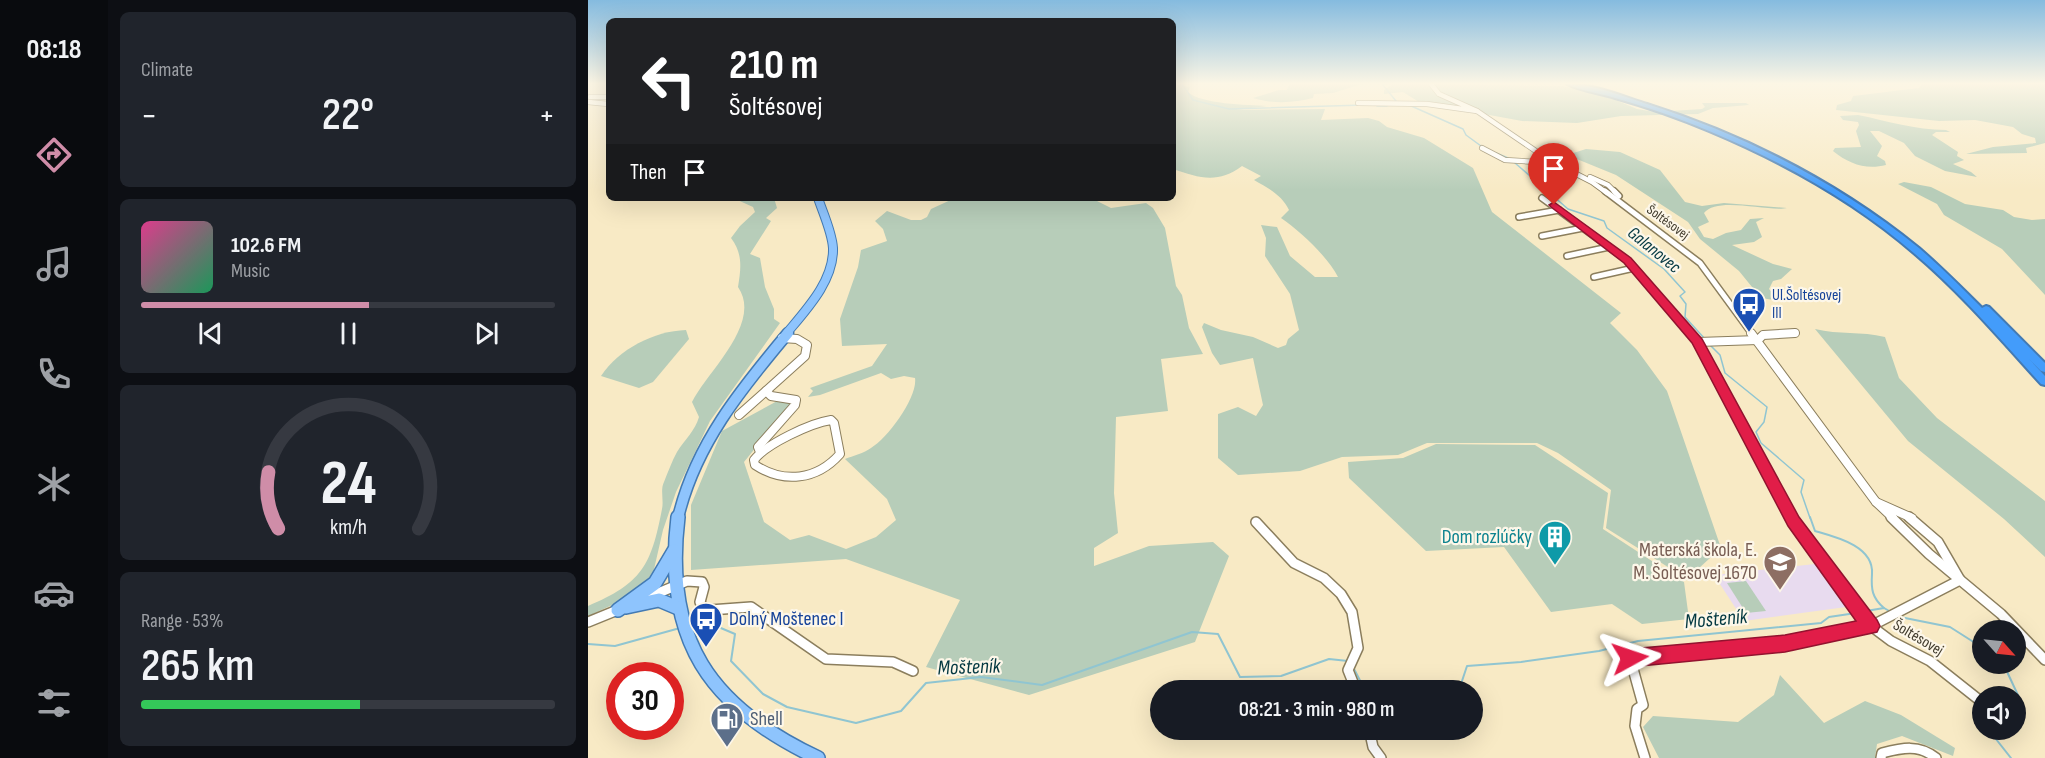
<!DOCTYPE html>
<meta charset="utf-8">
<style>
:root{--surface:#171b24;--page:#20242c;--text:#f1f3f6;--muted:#9ea1a6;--line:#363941;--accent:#cf8da8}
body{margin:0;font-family:"Sofia Sans Condensed",sans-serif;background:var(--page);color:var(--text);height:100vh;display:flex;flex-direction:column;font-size:22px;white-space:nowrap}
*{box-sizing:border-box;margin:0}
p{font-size:20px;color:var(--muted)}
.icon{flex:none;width:33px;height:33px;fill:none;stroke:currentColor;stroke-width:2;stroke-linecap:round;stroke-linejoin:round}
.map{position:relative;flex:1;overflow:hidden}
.side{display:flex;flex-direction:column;gap:12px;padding:12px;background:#0d0f14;width:480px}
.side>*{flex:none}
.hud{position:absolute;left:18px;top:18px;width:570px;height:183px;border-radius:9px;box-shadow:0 6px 24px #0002;background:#202124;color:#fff;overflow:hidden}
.needle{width:39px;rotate:117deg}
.buttons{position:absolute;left:1384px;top:620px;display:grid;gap:12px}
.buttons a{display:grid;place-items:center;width:54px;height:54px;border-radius:50%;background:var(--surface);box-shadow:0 6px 24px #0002;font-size:30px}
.speed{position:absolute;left:18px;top:662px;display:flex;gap:12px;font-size:30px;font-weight:700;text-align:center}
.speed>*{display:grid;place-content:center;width:78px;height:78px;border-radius:50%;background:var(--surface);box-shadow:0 6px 24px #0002;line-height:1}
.speed .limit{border:9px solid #d22;background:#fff;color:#111}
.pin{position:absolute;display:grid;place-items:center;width:51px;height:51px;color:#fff;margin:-62px -26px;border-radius:50% 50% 50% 0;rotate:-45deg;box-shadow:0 0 6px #0007}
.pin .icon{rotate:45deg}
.me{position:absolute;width:66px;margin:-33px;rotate:85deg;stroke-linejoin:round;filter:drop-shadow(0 0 4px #0008)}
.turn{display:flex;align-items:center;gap:21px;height:126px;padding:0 24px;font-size:27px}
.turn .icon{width:78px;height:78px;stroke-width:2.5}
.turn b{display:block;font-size:42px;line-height:51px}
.then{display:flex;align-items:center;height:57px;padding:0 24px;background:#0003;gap:12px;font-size:22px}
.big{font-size:45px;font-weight:600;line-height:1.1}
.side .tile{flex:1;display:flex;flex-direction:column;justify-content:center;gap:9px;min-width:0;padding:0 21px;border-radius:9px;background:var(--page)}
.side .dial{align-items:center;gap:0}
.dial svg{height:156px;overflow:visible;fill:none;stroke:var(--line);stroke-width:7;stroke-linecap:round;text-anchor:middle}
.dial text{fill:var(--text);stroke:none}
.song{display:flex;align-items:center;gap:18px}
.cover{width:72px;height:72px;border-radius:9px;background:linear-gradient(135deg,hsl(330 70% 55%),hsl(150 70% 35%))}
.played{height:6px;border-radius:3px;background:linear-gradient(90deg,var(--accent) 55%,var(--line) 55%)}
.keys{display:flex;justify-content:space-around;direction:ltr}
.heat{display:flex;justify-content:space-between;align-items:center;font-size:33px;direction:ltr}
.charge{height:9px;border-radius:4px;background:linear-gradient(90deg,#34c759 53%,var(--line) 0)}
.trip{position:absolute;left:562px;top:680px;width:333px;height:60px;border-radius:30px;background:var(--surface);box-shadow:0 6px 24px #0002;font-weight:600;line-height:60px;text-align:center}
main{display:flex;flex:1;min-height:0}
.dock{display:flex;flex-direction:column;width:108px;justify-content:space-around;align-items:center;background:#090b0e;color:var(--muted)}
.dock .icon{width:42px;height:42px}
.dock .active{color:var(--accent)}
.dock b{font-size:27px;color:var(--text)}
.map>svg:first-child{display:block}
.education{fill:#e8dbef}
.green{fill:#b7cdb9}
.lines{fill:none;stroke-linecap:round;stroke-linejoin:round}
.stream-far1{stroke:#90c5d1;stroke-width:1.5}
.stream{stroke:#90c5d1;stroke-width:2}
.minor-far3-casing{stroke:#8b7e5d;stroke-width:6}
.minor-far2-casing{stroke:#8b7e5d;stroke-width:8}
.minor-far1-casing{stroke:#8b7e5d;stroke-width:10}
.minor-casing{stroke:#8b7e5d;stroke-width:12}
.major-far2-casing{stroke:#437ab3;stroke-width:10}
.major-far1-casing{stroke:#437ab3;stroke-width:13}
.major-casing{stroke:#437ab3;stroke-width:16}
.highway-casing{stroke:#437ab3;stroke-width:4}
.minor-far3{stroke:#fff;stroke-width:4.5}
.minor-far2{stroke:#fff;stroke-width:5}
.minor-far1{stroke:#fff;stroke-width:8}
.minor{stroke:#fff;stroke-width:9}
.major-far2{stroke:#8ec4fd;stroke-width:8}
.major-far1{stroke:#8ec4fd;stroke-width:10}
.major{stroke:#8ec4fd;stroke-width:13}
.highway{fill:#439cfb;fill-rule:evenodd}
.route{fill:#e11d48;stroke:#92132f;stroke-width:1.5}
.labels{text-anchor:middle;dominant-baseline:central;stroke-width:4.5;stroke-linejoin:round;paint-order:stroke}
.far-street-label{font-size:14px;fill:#423c2e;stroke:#fdf7e9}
.transit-label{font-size:16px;fill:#164399;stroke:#fdf7e9;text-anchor:start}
.street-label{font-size:16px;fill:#423c2e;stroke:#fdf7e9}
.water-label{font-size:18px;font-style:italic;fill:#043841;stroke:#fdf7e9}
.near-culture-label{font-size:20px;fill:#0d838f;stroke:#fdf7e9;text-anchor:end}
.near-education-label{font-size:20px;fill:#785e54;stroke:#fdf7e9;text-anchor:end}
.near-transit-label{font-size:20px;fill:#164399;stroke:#fdf7e9;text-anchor:start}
.near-service-label{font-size:20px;fill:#4e5e75;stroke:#fdf7e9;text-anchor:start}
.near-water-label{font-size:21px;font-style:italic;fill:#043841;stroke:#fdf7e9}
</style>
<main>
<nav class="dock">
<b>08:18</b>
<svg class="icon active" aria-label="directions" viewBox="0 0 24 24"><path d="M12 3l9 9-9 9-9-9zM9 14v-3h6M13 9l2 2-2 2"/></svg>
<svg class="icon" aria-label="music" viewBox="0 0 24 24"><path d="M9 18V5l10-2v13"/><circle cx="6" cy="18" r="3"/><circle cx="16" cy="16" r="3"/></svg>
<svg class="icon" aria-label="phone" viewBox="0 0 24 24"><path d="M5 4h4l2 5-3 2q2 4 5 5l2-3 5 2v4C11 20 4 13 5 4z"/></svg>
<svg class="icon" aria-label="climate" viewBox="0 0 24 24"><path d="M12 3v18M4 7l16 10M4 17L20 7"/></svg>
<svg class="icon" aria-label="car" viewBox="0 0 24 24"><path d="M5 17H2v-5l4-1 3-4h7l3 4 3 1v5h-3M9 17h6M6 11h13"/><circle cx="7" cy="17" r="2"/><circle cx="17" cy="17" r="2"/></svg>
<svg class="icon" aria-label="filters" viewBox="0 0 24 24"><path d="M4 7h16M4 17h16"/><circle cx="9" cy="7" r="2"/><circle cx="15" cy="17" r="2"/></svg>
</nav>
<section class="side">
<div class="tile"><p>Climate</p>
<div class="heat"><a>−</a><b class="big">22°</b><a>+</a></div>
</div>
<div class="tile">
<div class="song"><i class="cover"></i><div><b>102.6 FM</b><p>Music</p></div></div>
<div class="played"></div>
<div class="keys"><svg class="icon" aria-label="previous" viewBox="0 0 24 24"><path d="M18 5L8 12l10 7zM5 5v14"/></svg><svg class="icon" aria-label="pause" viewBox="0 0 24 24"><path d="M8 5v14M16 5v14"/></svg><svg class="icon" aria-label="next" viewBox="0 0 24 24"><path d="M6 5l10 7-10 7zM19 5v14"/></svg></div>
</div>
<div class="tile dial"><svg viewBox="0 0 100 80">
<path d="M14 69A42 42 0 1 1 86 69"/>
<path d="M14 69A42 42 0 0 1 9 40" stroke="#cf8da8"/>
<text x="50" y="56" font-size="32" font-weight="700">24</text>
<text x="50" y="72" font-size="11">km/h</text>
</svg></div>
<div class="tile"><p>Range · 53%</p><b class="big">265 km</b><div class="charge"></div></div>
</section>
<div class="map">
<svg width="1457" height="758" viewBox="0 0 1457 758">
<rect width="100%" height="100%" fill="#f8eac5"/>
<!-- education -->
<polygon class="education" points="1227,564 1258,607 1156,621 1126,575"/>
<!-- green -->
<g class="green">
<path d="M585,84L602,87L600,92C612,104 660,105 679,106L648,110L737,109L733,120L780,118L791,121L799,127L836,138L885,168L904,212L1033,313L1022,323L1049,350L1079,391L1133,548L1099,579L1018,528L1023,490L970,453L949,443H839L810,455L754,457L712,471L650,475L630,458V414L650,407L668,416L675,405L665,358L632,365L624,353L614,327L616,323L633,330L665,337L690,348L698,345L700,339L711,330L702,294L677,256L678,238L673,225L689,227L702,256L727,277H750C740,257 712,231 693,218L701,210C694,195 680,188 666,180L673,176L654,166C630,184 611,178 585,169Z"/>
<path d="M701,84H774L745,93L726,94L725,98C705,103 685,104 665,98L691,90H699Z"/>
<polygon points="805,84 975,86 1018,96 1049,109 1067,112 1114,109 1117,107 1114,103 1158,103 1161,105 1125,108 1110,114 1033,116 989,123 934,121 831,102 815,92 796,94 796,90"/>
<polygon points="1334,84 1457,84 1457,143 1438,148 1439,153 1378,154 1405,147 1448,143 1447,138 1434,134 1425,127 1387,120 1351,121 1248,110 1249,105 1263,101 1265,96 1331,88"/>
<path d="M1270,115C1300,121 1327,130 1358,130L1362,132H1348L1344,135L1370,152L1369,156L1376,160L1365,164L1383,172L1389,177L1357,171L1327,156L1316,143L1291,131H1282L1294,146L1289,156L1297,161L1298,165C1278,170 1261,164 1245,151L1247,148L1273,147L1268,131L1271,125L1270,122L1255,120L1252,116Z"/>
<path d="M998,149L1032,152L1072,170L1097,202L1114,206L1136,203L1199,208C1180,212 1129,196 1116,213L1121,222L1110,227L1116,237L1125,239L1138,233L1153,230L1162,219L1176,218L1168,222L1174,237L1166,242L1144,245L1185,264L1204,269L1193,279L1185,281L1181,289L1192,301L1173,298L1151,271L1112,239L1100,222L1028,175L979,155Z"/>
<polygon points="1316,182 1343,187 1377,204 1415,210 1426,217 1444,220 1457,219 1457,295 1414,249 1356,215 1349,204 1310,184"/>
<path d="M145,198H186L189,208L178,218L183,221L162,254L172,258L177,287L186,309V319L192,323L122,421L88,492L75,530L64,578L44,596L0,616V606C54,583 63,566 74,509C76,500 72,490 76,482C80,472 84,461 89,452C97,439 107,431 111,417L104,402C119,372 175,323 150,287C153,268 155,254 143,238L152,226L167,212L165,207Z"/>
<path d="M367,198H503L523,208L558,203L565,208L577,228L588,286L594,295L601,328L615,354L573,359L580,411L528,417L526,493L530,533L506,548V566L561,546L625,542L641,556L607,642L441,695L338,667L372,600L258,559L103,570V505L134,431L191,400H203L202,405L156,462L176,522L202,540L221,535L258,549L288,537L308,520L299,499L257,459C265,456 276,453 283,448C300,438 330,397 327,378L316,376L303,379L293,373L232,395L220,397L225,391L222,388L284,366L299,344L254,346L252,319L270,267L273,250L299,241L295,229L287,221L299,211L323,220H333L339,217L343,209Z"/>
<path d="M1227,329C1251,335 1273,331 1297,337L1311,378L1349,418L1457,501V557L1416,519L1320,441Z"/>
<path d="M98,330L101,339L65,382L51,388L13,376C31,349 66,331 98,330Z"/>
<polygon points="848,444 947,445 1020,493 1015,529 1096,582 1101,619 1054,624 1024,604 963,612 916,547 838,551 761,478 760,462 815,458"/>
<polygon points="1158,581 1178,611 1158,613 1139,583"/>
<polygon points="1192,675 1236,723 1277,701 1313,715 1367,748 1365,756 1314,736 1289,744 1287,758 1071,758 1055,727 1065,716 1150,722 1186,695"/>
</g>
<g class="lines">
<!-- stream-far1 -->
<g class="stream-far1">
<polyline points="594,84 605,100 641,109 776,105"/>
<polyline points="798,84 795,85 808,101"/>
<polyline points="821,105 875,129 878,135 893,146"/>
<polyline points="789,106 799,106"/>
<polyline points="908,153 920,158"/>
<polyline points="927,163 980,209 1016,221 1019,228 1076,269 1097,292 1092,296 1098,304 1097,317 1117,339"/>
<polyline points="1122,345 1132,355 1137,373 1179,407 1176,422 1168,432 1173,443 1216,480 1213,492 1222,518"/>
</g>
<!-- stream -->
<g class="stream">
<path d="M1222,517L1227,531C1248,537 1286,546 1284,574C1283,589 1284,598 1296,608"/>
<polyline points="1278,611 1296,608 1303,612"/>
<polyline points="1312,617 1362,627 1395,648"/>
<polyline points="103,626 121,623 147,634 143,661 175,694 199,707 268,723 313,711 338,683 393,677 454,685 604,632 630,634 652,677 693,676 741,659 760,661"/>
<polyline points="0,644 27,646 92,628"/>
<polyline points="1415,663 1435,706 1428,709"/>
<polyline points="765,667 777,690"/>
<polyline points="871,690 879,666 933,662 1011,651 1050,641 1233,623 1241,617 1268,613"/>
<polyline points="1400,729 1423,758"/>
</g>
<!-- minor-far3 casing -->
<g class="minor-far3-casing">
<g id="minor-far3">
<polyline points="2,97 21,97"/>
<polyline points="0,102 20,104"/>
<polyline points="770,103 839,104 889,111 851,94 843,84"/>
<polyline points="889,111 961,160 1004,182 1019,193"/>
<polyline points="894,148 917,160 964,163"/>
<polyline points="1002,177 1020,185 1028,193"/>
</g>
</g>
<!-- minor-far2 casing -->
<g class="minor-far2-casing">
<g id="minor-far2">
<polyline points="1017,191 1112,263 1164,334"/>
<polyline points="1026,191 1031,196"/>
<polyline points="954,198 1040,261 1103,334"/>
<polyline points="931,217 971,210"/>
<polyline points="954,236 995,228"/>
<polyline points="979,256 1021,247"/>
<polyline points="1006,277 1046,268"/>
<polyline points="1189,334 1207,333"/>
</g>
</g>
<!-- minor-far1 casing -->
<g class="minor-far1-casing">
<g id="minor-far1">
<polyline points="1102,333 1110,342 1203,518"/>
<polyline points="1163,333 1288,502 1305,518"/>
<polyline points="1110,342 1170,340 1175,335 1207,333"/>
<polyline points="151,415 178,391"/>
<path d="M243,420L246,423L252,454C229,480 196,484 167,465L166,460C178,444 223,423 243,420Z"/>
<polyline points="172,452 170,447 207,405 208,400 183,396 178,391 217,356 219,345 209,339 194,338"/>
<polyline points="1288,502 1324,518"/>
</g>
</g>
<!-- minor casing -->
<g class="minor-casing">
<g id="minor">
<polyline points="1202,517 1283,626 1303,641 1342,661 1395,703"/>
<polyline points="1303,517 1341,554 1413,614 1457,660"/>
<polyline points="1321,517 1350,542 1372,580"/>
<polyline points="668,522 706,563 736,578 753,594 764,612 770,648 760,670 768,690"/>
<polyline points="56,599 99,581 114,582 116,587 112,602 115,608 122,610 163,607 238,659 305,662 325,671"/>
<polyline points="0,622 32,609"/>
<polyline points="781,729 785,747 793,758"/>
<polyline points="1057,758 1047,726 1049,709 1055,705 1042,658 1197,644 1283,626 1372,580"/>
<path d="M1293,758L1294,753C1314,748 1331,744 1348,758"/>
</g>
</g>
<!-- major-far2 casing -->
<g class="major-far2-casing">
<path id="major-far2" d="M198,334C218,310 246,281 245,248C244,232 235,213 230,198"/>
</g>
<!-- major-far1 casing -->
<g class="major-far1-casing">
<path id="major-far1" d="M90,518C107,445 153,389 200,333"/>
</g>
<!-- major casing -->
<g class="major-casing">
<g id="major">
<path d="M90,517C75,639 121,707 230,758"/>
<polyline points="38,607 71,600 90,608"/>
<polyline points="30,610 67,583 86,551"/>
</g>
</g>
<!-- highway casing -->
<g class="highway-casing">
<path id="highway" d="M979,84C1006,84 1034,96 1059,104C1157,135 1251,183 1331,248C1353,267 1374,288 1394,308L1398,306L1401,307L1457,363V372L1453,371L1440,358L1457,376V385L1453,384C1413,340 1373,293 1327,254C1266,201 1195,162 1121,131C1091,118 1059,107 1027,98C1012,93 993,91 979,84Z"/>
</g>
<!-- minor-far3 -->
<use href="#minor-far3" class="minor-far3"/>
<!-- minor-far2 -->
<use href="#minor-far2" class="minor-far2"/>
<!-- minor-far1 -->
<use href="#minor-far1" class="minor-far1"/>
<!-- minor -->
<use href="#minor" class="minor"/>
<!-- major-far2 -->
<use href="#major-far2" class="major-far2"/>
<!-- major-far1 -->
<use href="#major-far1" class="major-far1"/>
<!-- major -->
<use href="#major" class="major"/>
<!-- highway -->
<use href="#highway" class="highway"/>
</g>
<!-- sky -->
<linearGradient id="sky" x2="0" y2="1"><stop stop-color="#85bbdf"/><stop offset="0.44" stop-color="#fcf6e5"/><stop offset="1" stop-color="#fcf6e5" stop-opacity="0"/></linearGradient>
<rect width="1457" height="190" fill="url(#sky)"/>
<!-- route -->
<polygon class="route" points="966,202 1043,258 1114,339 1211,517 1289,620 1292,626 1289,632 1197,652 1042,667 1035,664 1032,658 1035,652 1042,649 1197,635 1268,621 1200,526 1104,343 1036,263 963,207 961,205"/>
<!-- icons -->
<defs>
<g id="bus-pin" transform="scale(1.725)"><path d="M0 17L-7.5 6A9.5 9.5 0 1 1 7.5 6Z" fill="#1a4fb4" stroke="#fdf7e9"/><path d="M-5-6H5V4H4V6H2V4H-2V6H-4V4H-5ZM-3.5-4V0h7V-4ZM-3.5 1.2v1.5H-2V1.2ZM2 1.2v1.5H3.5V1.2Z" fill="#fff"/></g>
<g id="building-pin" transform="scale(1.725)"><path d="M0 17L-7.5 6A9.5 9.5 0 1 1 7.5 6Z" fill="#0f9aa8" stroke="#fdf7e9"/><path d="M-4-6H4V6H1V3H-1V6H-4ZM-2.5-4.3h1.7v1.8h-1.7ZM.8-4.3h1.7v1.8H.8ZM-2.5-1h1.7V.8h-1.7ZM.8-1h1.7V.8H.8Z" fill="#fff"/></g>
<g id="school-pin" transform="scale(1.725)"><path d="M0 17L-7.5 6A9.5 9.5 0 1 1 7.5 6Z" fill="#8d6e63" stroke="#fdf7e9"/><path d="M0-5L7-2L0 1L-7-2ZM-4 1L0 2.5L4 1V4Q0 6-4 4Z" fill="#fff"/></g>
<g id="fuel-pin" transform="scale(1.725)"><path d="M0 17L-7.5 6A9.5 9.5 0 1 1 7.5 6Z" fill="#5c6f8a" stroke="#fdf7e9"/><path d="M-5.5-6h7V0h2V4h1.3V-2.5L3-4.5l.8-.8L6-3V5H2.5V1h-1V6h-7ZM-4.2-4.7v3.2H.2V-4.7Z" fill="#fff"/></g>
</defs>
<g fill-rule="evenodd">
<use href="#bus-pin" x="1161" y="304"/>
<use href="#building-pin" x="967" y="537"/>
<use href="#school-pin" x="1192" y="562"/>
<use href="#bus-pin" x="118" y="619"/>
<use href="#fuel-pin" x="139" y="719"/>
</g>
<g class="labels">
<!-- far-street labels -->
<g class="far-street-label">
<text transform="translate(1080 222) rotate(36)">Šoltésovej</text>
</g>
<!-- transit labels -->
<g class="transit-label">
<text x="1184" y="295">Ul.Šoltésovej<tspan x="1184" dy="18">III</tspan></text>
</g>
<!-- street labels -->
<g class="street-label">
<text transform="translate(1330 638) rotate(31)">Šoltésovej</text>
</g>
<!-- water labels -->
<g class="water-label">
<text transform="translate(1066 250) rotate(39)">Galanovec</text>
</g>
<!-- near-culture labels -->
<g class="near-culture-label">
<text x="944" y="537">Dom rozlúčky</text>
</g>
<!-- near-education labels -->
<g class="near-education-label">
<text x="1169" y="550">Materská škola, E.<tspan x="1169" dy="23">M. Šoltésovej 1670</tspan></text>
</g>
<!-- near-transit labels -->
<g class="near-transit-label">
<text x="141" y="619">Dolný Moštenec I</text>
</g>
<!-- near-service labels -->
<g class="near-service-label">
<text x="162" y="719">Shell</text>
</g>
<!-- near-water labels -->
<g class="near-water-label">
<text transform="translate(1128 619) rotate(-5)">Mošteník</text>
<text transform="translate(381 667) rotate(-2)">Mošteník</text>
</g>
</g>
</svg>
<div class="buttons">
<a><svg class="needle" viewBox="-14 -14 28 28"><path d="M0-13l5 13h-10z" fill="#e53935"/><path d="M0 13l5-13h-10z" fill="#9ea1a6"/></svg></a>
<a><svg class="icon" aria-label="sound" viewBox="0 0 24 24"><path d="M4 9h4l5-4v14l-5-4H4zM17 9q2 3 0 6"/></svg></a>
</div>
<div class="speed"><div class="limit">30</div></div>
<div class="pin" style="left:966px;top:205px;background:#d93025"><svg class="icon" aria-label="arrive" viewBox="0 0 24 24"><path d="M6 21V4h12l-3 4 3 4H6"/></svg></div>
<svg class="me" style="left:1042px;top:658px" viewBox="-20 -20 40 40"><path d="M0-17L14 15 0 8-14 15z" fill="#e11d48" stroke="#fff" stroke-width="4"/></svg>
<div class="trip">08:21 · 3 min · 980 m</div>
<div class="hud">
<div class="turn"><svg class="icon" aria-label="left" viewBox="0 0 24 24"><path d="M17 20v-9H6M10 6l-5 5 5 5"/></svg><div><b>210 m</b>Šoltésovej</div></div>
<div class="then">Then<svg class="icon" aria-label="arrive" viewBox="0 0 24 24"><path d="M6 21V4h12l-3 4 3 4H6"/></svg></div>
</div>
</div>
</main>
